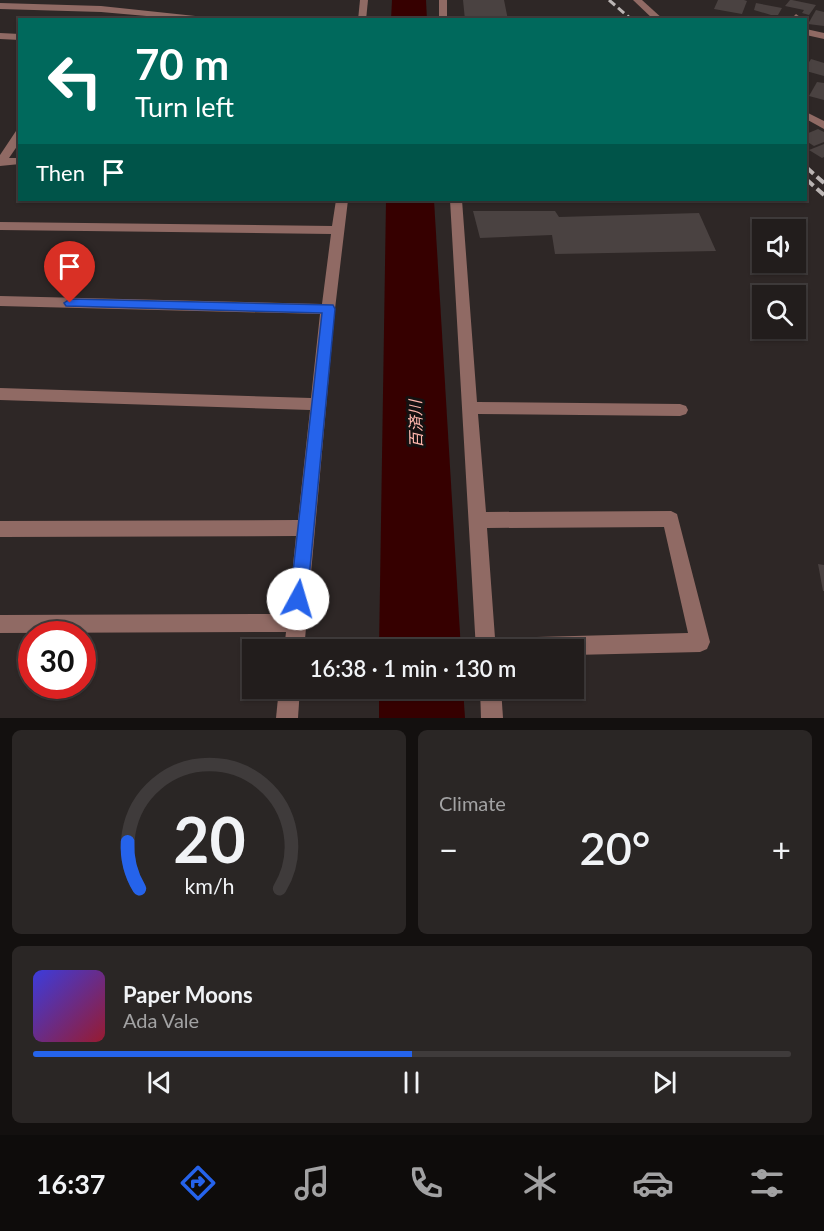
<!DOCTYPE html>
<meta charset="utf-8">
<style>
:root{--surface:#221d1c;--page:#2a2625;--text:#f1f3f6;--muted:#a2a2a3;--line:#3f3b3b;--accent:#2563eb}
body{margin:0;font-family:Lato,"Noto Sans JP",sans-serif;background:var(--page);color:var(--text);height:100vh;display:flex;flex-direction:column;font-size:22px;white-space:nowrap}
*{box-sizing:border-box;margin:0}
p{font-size:20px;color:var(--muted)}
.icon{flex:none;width:33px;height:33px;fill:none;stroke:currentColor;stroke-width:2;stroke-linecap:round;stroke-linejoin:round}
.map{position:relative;height:718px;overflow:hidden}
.sheet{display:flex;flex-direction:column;gap:12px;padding:12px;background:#13100f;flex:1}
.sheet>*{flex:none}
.top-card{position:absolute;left:18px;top:18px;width:789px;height:183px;border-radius:0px;box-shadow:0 2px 4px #0004,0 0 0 2px var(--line);background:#00695c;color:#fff;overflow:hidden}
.controls{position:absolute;left:752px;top:219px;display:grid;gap:12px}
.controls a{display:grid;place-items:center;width:54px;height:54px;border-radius:0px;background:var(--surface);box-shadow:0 2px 4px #0004,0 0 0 2px var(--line);font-size:30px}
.speed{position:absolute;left:18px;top:621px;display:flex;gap:12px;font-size:30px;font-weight:700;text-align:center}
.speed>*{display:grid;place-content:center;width:78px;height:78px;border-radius:50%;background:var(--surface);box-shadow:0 2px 4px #0004,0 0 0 2px var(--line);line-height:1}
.speed .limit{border:9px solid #d22;background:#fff;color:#111}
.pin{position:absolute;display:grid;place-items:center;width:51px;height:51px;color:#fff;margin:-62px -26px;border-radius:50% 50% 50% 0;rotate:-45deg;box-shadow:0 0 6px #0007}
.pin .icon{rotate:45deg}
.me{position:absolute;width:66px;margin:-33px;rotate:6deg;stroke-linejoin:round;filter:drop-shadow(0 0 4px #0008)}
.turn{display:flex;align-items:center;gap:21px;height:126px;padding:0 18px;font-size:27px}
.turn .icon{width:78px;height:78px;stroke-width:2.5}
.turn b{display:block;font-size:42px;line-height:51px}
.then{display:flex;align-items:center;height:57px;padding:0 18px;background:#0003;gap:12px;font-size:22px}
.big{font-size:45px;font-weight:600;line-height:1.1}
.sheet .card{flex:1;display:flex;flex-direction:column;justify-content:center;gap:9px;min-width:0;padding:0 21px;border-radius:9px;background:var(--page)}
.sheet .dial{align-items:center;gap:0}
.dial svg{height:156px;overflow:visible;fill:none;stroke:var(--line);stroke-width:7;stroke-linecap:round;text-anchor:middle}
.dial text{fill:var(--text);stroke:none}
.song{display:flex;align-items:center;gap:18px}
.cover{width:72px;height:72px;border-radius:9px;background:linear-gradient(135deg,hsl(240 70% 55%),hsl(350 70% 35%))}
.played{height:6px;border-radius:3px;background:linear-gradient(90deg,var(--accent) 50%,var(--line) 50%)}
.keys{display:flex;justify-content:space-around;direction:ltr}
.heat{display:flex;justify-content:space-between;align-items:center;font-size:33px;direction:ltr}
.sheet .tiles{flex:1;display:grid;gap:12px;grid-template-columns:1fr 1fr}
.card:last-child{grid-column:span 2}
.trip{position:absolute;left:242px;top:639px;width:342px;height:60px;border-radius:0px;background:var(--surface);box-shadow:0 2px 4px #0004,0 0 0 2px var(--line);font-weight:600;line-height:60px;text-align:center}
.tab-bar{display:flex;height:96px;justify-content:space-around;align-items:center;background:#0e0c0b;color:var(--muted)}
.tab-bar .icon{width:42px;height:42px}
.tab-bar .on{color:var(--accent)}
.tab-bar b{font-size:27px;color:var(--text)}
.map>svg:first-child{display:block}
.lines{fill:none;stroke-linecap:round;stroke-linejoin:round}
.river{fill:#360000;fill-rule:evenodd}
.building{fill:#4a4241}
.minor{fill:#906a64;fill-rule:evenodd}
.rail-far1{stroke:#bbb5b4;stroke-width:3;stroke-dasharray:8 4;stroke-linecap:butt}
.rail{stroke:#bbb5b4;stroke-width:4;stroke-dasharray:10 4.5;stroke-linecap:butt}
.route{fill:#2563eb;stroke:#184099;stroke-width:1.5}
.labels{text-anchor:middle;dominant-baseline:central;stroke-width:6;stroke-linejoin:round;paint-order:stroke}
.water-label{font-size:16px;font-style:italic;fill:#ffb7ad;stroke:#141111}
</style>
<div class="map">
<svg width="824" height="718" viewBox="0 0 824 718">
<rect width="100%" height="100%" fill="#2e2726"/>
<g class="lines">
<!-- river -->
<g class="river">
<polygon points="392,0 426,0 427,20 391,20"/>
<polygon points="386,200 434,200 461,650 379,650"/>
<polygon points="379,688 463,688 465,718 379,718"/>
</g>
</g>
<!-- building -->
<g class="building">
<polygon points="463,0 504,0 508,20 465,20"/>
<polygon points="718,0 744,0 747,1 742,14 714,9"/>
<polygon points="790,0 792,0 816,5 809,15 802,13 804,10 785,6"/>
<polygon points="756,3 782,8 778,15 771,15 754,10"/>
<polygon points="816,10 824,12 824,26 808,24"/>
<polygon points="811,59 824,63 824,76 806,71 806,67"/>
<polygon points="817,82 824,83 824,100 809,96"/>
<polygon points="818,129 824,132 824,142 814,146 806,141 806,134"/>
<polygon points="824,144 824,157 822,158 809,150"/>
<polygon points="473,211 555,211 559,217 699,213 716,251 555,254 552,235 480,238"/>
<polygon points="818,564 824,565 824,591 823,591"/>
</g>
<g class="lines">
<!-- minor -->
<g class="minor">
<polygon points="360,0 368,0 366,20 358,20"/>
<rect x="439" y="0" width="8" height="20"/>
<polygon points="633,0 642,0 664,20 654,20"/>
<polygon points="0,3 101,6 233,20 192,20 101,12 0,9"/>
<polygon points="796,14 800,17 799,20 790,20"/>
<polygon points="806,29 824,33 824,39 806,35"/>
<polygon points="0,33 20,34 20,40 0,39"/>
<polygon points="806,112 824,121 824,129 806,119"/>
<polygon points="20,130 20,142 9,158 20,158 20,164 0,166 0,155 16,131"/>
<polygon points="336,200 348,200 335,309 304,650 284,650 286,632 0,633 0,615 288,614 296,536 0,537 0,521 298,520 310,410 0,400 0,388 311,398 320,314 0,306 0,296 322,304 331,234 0,230 0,222 332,226"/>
<path d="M450,200H462L477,402L680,404L686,406L688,410L686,414L680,416L478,414L486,512L671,511L677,514L710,642L707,649L700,652L573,655V650H476ZM664,527L688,633L495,638L487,528Z"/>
<polygon points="279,688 300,688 298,718 276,718"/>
<polygon points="480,688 501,688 503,718 481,718"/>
</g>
<!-- rail-far1 -->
<polyline class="rail-far1" points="609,0 632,20"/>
<!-- rail -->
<g class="rail">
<polyline points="806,167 824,183"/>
<polyline points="806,179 824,195"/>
</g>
</g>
<!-- route -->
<polygon class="route" points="70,299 333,305 335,309 307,599 305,605 298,607 292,605 290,599 322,313 66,306 64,303"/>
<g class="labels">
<!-- water labels -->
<g class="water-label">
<text transform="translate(415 424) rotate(-91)">百済川</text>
</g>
</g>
</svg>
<div class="controls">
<a><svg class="icon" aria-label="sound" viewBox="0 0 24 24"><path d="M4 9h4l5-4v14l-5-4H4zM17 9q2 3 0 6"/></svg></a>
<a><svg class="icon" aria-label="search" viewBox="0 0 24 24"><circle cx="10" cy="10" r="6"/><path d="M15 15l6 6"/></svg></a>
</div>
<div class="speed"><div class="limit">30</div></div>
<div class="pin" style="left:70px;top:303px;background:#d93025"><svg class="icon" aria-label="arrive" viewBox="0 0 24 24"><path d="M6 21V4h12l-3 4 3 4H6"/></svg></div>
<svg class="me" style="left:298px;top:599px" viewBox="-20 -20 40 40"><circle r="19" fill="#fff"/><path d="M0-13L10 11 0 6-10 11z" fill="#2563eb"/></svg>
<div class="trip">16:38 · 1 min · 130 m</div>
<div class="top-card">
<div class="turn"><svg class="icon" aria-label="left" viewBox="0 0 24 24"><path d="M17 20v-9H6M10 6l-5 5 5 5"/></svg><div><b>70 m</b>Turn left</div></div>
<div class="then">Then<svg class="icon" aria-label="arrive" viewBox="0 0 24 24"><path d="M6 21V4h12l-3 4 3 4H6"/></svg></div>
</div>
</div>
<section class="sheet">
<div class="tiles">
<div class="card dial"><svg viewBox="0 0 100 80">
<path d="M14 69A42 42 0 1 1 86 69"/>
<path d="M14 69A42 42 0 0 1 8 45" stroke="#2563eb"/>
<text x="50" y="56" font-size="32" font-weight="700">20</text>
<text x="50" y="72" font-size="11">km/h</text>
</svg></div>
<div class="card"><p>Climate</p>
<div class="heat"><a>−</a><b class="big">20°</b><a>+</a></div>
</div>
<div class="card">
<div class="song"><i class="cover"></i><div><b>Paper Moons</b><p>Ada Vale</p></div></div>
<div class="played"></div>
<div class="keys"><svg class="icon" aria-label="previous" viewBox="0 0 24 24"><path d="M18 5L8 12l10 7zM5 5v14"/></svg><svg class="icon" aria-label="pause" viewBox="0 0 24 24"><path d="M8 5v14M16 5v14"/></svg><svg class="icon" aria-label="next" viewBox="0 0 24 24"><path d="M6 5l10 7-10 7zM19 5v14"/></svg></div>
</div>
</div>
</section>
<nav class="tab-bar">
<b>16:37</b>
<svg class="icon on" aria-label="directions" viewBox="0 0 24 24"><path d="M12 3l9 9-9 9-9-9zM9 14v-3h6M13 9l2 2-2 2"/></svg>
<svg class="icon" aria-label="music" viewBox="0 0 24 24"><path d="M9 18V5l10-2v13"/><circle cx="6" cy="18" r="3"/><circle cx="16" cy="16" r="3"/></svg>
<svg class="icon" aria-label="phone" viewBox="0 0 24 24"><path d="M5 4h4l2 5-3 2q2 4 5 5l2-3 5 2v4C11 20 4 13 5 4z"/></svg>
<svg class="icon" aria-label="climate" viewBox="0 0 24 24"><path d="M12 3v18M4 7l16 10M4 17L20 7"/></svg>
<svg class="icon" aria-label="car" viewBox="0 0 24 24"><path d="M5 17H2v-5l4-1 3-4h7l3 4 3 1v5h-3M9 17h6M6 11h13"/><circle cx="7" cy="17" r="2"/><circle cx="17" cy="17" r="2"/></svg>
<svg class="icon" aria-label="filters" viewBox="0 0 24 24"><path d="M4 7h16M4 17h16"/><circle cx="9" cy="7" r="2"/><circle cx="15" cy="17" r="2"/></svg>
</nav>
